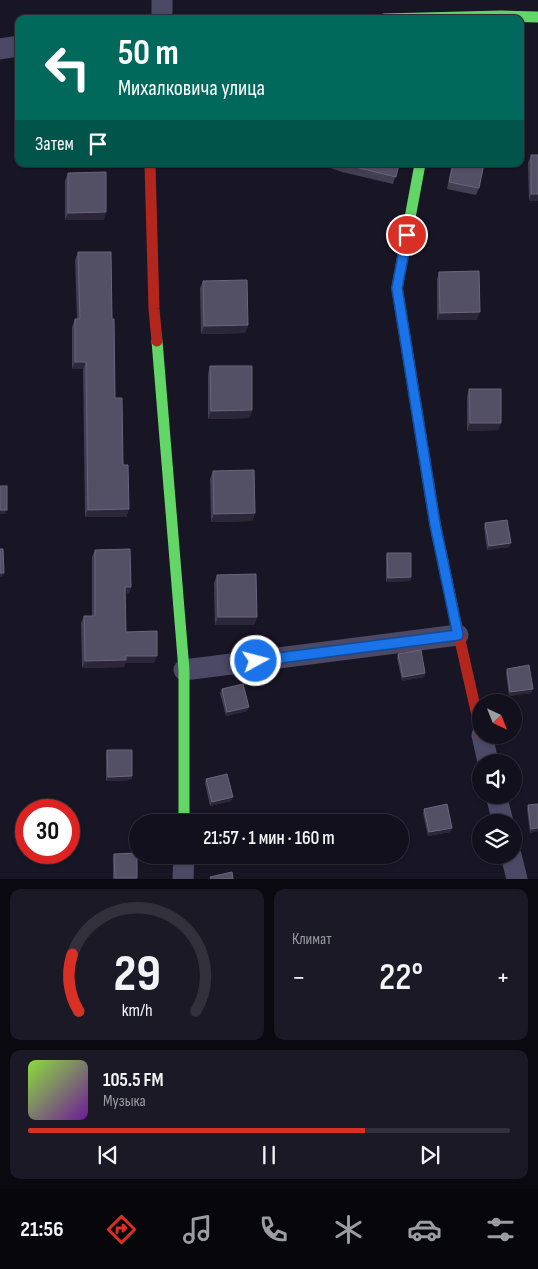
<!DOCTYPE html>
<html lang="ru">
<meta charset="utf-8">
<style>
:root{--surface:#12101c;--page:#1b1925;--text:#f1f3f6;--muted:#9c9da3;--line:#31303b;--accent:#d93025}
body{margin:0;font-family:"Sofia Sans Condensed",sans-serif;background:var(--page);color:var(--text);height:100vh;display:flex;flex-direction:column;font-size:19px;white-space:nowrap}
*{box-sizing:border-box;margin:0}
p{font-size:16px;color:var(--muted)}
.icon{flex:none;width:28px;height:28px;fill:none;stroke:currentColor;stroke-width:2;stroke-linecap:round;stroke-linejoin:round}
.map{position:relative;height:879px;overflow:hidden}
.details{display:flex;flex-direction:column;gap:10px;padding:10px;background:#0a090f;flex:1}
.details>*{flex:none}
.banner{position:absolute;left:15px;top:15px;width:509px;height:152px;border-radius:10px;box-shadow:0 1px 4px #0004,0 0 0 1px var(--line);background:#00695c;color:#fff;overflow:hidden}
.needle{width:32px;rotate:137deg}
.buttons{position:absolute;left:472px;top:694px;display:grid;gap:10px}
.buttons a{display:grid;place-items:center;width:50px;height:50px;border-radius:50%;background:var(--surface);box-shadow:0 1px 4px #0004,0 0 0 1px var(--line);font-size:25px}
.speed{position:absolute;left:15px;top:799px;display:flex;gap:10px;font-size:25px;font-weight:700;text-align:center}
.speed>*{display:grid;place-content:center;width:65px;height:65px;border-radius:50%;background:var(--surface);box-shadow:0 1px 4px #0004,0 0 0 1px var(--line);line-height:1}
.speed .limit{border:8px solid #d22;background:#fff;color:#111}
.pin{position:absolute;display:grid;place-items:center;width:42px;height:42px;color:#fff;margin:-21px;border:2px solid #fff;border-radius:50%;box-shadow:0 1px 5px #0007}
.me{position:absolute;width:55px;margin:-28px;rotate:83deg;stroke-linejoin:round;filter:drop-shadow(0 0 4px #0008)}
.turn{display:flex;align-items:center;gap:18px;height:105px;padding:0 20px;font-size:22px}
.turn .icon{width:65px;height:65px;stroke-width:2.5}
.turn b{display:block;font-size:35px;line-height:42px}
.then{display:flex;align-items:center;height:48px;padding:0 20px;background:#0003;gap:10px;font-size:19px}
.big{font-size:38px;font-weight:600;line-height:1.1}
.details .widget{flex:1;display:flex;flex-direction:column;justify-content:center;gap:8px;min-width:0;padding:0 18px;border-radius:10px;background:var(--page)}
.details .dial{align-items:center;gap:0}
.dial svg{height:130px;overflow:visible;fill:none;stroke:var(--line);stroke-width:7;stroke-linecap:round;text-anchor:middle}
.dial text{fill:var(--text);stroke:none}
.song{display:flex;align-items:center;gap:15px}
.cover{width:60px;height:60px;border-radius:8px;background:linear-gradient(135deg,hsl(90 70% 55%),hsl(280 70% 35%))}
.played{height:5px;border-radius:2px;background:linear-gradient(90deg,var(--accent) 70%,var(--line) 70%)}
.keys{display:flex;justify-content:space-around;direction:ltr}
.heat{display:flex;justify-content:space-between;align-items:center;font-size:28px;direction:ltr}
.details .tiles{flex:1;display:grid;gap:10px;grid-template-columns:1fr 1fr}
.widget:last-child{grid-column:span 2}
.trip{position:absolute;left:129px;top:814px;width:280px;height:50px;border-radius:25px;background:var(--surface);box-shadow:0 1px 4px #0004,0 0 0 1px var(--line);font-weight:600;line-height:50px;text-align:center}
.menu{display:flex;height:80px;justify-content:space-around;align-items:center;background:#07060b;color:var(--muted)}
.menu .icon{width:35px;height:35px}
.menu .active{color:var(--accent)}
.menu b{font-size:22px;color:var(--text)}
.map>svg:first-child{display:block}
.lines{fill:none;stroke-linecap:round;stroke-linejoin:round}
.street{stroke:#4b4966;stroke-width:21}
.fast{stroke:#63d668;stroke-width:11}
.jam{stroke:#b3261e;stroke-width:11}
.wall{fill:#433f53}
.shaded-wall{fill:#2b2739}
.building{fill:#534f65;stroke:#69657e}
.route-casing{stroke:#114b97;stroke-width:12}
.route{stroke:#1a73e8;stroke-width:9}
</style>
<div class="map">
<svg width="538" height="879" viewBox="0 0 538 879">
<rect width="100%" height="100%" fill="#181525"/>
<g class="lines">
<!-- street -->
<g class="street">
<polyline points="162,19 162,0"/>
<polyline points="0,49 19,46"/>
<polyline points="184,670 458,635"/>
<polyline points="482,735 488,762"/>
<polyline points="496,795 503,822"/>
<polyline points="511,855 517,879"/>
<polyline points="183,879 184,855"/>
</g>
<!-- fast -->
<g class="fast">
<polyline points="384,19 501,16 538,17"/>
<polyline points="420,164 397,288 435,524 452,605"/>
<polyline points="157,341 184,670 184,822"/>
</g>
<!-- jam -->
<g class="jam">
<polyline points="150,164 154,309 157,341"/>
<polyline points="452,605 481,733"/>
</g>
</g>
<!-- wall -->
<g class="wall">
<polygon points="531,155 538,155 538,201 529,201 528,163"/>
<polygon points="319,164 399,164 393,184 342,172"/>
<polygon points="452,164 484,164 479,188 476,195 447,189"/>
<polygon points="68,173 104,220 65,220 65,181"/>
<polygon points="78,252 112,319 115,398 129,509 126,517 85,517 83,369 72,369 72,327 75,319 77,319 75,260"/>
<polygon points="439,272 477,320 437,320 437,279"/>
<polygon points="203,281 248,325 245,333 201,334 200,288"/>
<polygon points="210,366 250,418 208,419 208,374"/>
<polygon points="469,389 501,423 498,430 467,431 467,397"/>
<polygon points="213,471 255,513 252,521 211,522 210,479"/>
<polygon points="485,523 509,547 487,550 484,527"/>
<polygon points="95,550 131,587 129,594 125,594 126,632 154,663 125,663 124,667 82,668 81,623 84,616 92,616 92,557"/>
<polygon points="387,553 411,577 410,581 386,582 386,557"/>
<polygon points="217,575 257,617 254,625 215,625 214,583"/>
<polygon points="398,654 425,673 424,677 402,681 397,658"/>
<polygon points="507,669 533,689 531,693 509,696 506,673"/>
<polygon points="222,689 247,711 226,716 220,693"/>
<polygon points="107,750 132,776 131,780 106,781 106,754"/>
<polygon points="206,779 231,801 210,806 205,783"/>
<polygon points="528,805 538,831 530,833 527,809"/>
<polygon points="424,809 452,828 450,832 428,836 423,813"/>
<polygon points="114,854 137,878 137,879 113,879 113,858"/>
</g>
<!-- shaded-wall -->
<g class="shaded-wall">
<polygon points="531,194 538,194 538,201 529,201"/>
<polygon points="106,212 104,220 65,220 68,213"/>
<polygon points="480,312 477,320 437,320 440,313"/>
<polygon points="248,325 245,333 201,334 204,326"/>
<polygon points="75,362 86,362 83,369 72,369"/>
<polygon points="252,410 250,418 208,419 211,411"/>
<polygon points="470,423 501,423 498,430 467,431"/>
<polygon points="129,509 126,517 85,517 88,510"/>
<polygon points="0,510 7,510 5,514 0,514"/>
<polygon points="255,513 252,521 211,522 214,514"/>
<polygon points="511,543 509,547 487,550 489,546"/>
<polygon points="0,573 4,573 2,577 0,577"/>
<polygon points="411,577 410,581 386,582 388,578"/>
<polygon points="125,587 131,587 129,594 122,594"/>
<polygon points="218,617 257,617 254,625 215,625"/>
<polygon points="126,656 157,656 154,663 125,663 124,667 82,668 85,661"/>
<polygon points="425,673 424,677 402,681 403,677"/>
<polygon points="533,689 531,693 509,696 510,692"/>
<polygon points="249,707 247,711 226,716 227,712"/>
<polygon points="132,776 131,780 106,781 108,777"/>
<polygon points="233,797 231,801 210,806 212,802"/>
<polygon points="452,828 450,832 428,836 429,832"/>
<polygon points="538,828 538,831 530,833 531,829"/>
<polygon points="115,878 137,878 137,879 114,879"/>
</g>
<!-- building -->
<g class="building">
<rect x="531" y="155" width="7" height="39"/>
<polygon points="343,164 399,164 396,177"/>
<polygon points="453,164 484,164 479,188 449,182"/>
<polygon points="106,172 106,212 68,213 68,173"/>
<polygon points="78,252 111,252 112,319 114,319 115,398 122,398 123,465 128,465 129,509 88,510 86,362 75,362 75,319 80,319"/>
<polygon points="479,271 480,312 440,313 439,272"/>
<polygon points="247,280 248,325 204,326 203,281"/>
<polygon points="210,366 252,366 252,410 211,411"/>
<polygon points="469,389 501,389 501,423 470,423"/>
<polygon points="254,470 255,513 214,514 213,471"/>
<rect x="0" y="486" width="7" height="24"/>
<polygon points="507,520 511,543 489,546 485,523"/>
<polygon points="0,549 3,549 4,573 0,573"/>
<polygon points="130,549 131,587 125,587 126,632 157,631 157,656 126,656 126,660 85,661 84,616 95,616 95,550"/>
<polygon points="387,553 411,553 411,577 388,578"/>
<polygon points="256,574 257,617 218,617 217,575"/>
<polygon points="421,650 425,673 403,677 398,654"/>
<polygon points="529,665 533,689 510,692 507,669"/>
<polygon points="243,684 249,707 227,712 222,689"/>
<polygon points="107,750 132,750 132,776 108,777"/>
<polygon points="227,774 233,797 212,802 206,779"/>
<polygon points="447,804 452,828 429,832 424,809"/>
<polygon points="538,804 538,828 531,829 528,805"/>
<polygon points="137,853 137,878 115,878 114,854"/>
<polygon points="232,872 233,879 211,879 210,877"/>
</g>
<g class="lines">
<!-- route casing -->
<g class="route-casing">
<polyline id="route" points="256,661 458,635 435,524 397,288 407,235"/>
</g>
<!-- route -->
<use href="#route" class="route"/>
</g>
</svg>
<div class="buttons">
<a><svg class="needle" viewBox="-14 -14 28 28"><path d="M0-13l5 13h-10z" fill="#e53935"/><path d="M0 13l5-13h-10z" fill="#9c9da3"/></svg></a>
<a><svg class="icon" aria-label="sound" viewBox="0 0 24 24"><path d="M4 9h4l5-4v14l-5-4H4zM17 9q2 3 0 6"/></svg></a>
<a><svg class="icon" aria-label="layers" viewBox="0 0 24 24"><path d="M12 4l9 5-9 5-9-5zM3 14l9 5 9-5"/></svg></a>
</div>
<div class="speed"><div class="limit">30</div></div>
<div class="pin" style="left:407px;top:235px;background:#d93025"><svg class="icon" aria-label="arrive" viewBox="0 0 24 24"><path d="M6 21V4h12l-3 4 3 4H6"/></svg></div>
<svg class="me" style="left:256px;top:661px" viewBox="-20 -20 40 40"><circle r="17" fill="#1a73e8" stroke="#fff" stroke-width="3"/><path d="M0-11L8 9 0 5-8 9z" fill="#fff"/></svg>
<div class="trip">21:57 · 1 мин · 160 m</div>
<div class="banner">
<div class="turn"><svg class="icon" aria-label="left" viewBox="0 0 24 24"><path d="M17 20v-9H6M10 6l-5 5 5 5"/></svg><div><b>50 m</b>Михалковича улица</div></div>
<div class="then">Затем<svg class="icon" aria-label="arrive" viewBox="0 0 24 24"><path d="M6 21V4h12l-3 4 3 4H6"/></svg></div>
</div>
</div>
<section class="details">
<div class="tiles">
<div class="widget dial"><svg viewBox="0 0 100 80">
<path d="M14 69A42 42 0 1 1 86 69"/>
<path d="M14 69A42 42 0 0 1 10 34" stroke="#d93025"/>
<text x="50" y="56" font-size="32" font-weight="700">29</text>
<text x="50" y="72" font-size="11">km/h</text>
</svg></div>
<div class="widget"><p>Климат</p>
<div class="heat"><a>−</a><b class="big">22°</b><a>+</a></div>
</div>
<div class="widget">
<div class="song"><i class="cover"></i><div><b>105.5 FM</b><p>Музыка</p></div></div>
<div class="played"></div>
<div class="keys"><svg class="icon" aria-label="previous" viewBox="0 0 24 24"><path d="M18 5L8 12l10 7zM5 5v14"/></svg><svg class="icon" aria-label="pause" viewBox="0 0 24 24"><path d="M8 5v14M16 5v14"/></svg><svg class="icon" aria-label="next" viewBox="0 0 24 24"><path d="M6 5l10 7-10 7zM19 5v14"/></svg></div>
</div>
</div>
</section>
<nav class="menu">
<b>21:56</b>
<svg class="icon active" aria-label="directions" viewBox="0 0 24 24"><path d="M12 3l9 9-9 9-9-9zM9 14v-3h6M13 9l2 2-2 2"/></svg>
<svg class="icon" aria-label="music" viewBox="0 0 24 24"><path d="M9 18V5l10-2v13"/><circle cx="6" cy="18" r="3"/><circle cx="16" cy="16" r="3"/></svg>
<svg class="icon" aria-label="phone" viewBox="0 0 24 24"><path d="M5 4h4l2 5-3 2q2 4 5 5l2-3 5 2v4C11 20 4 13 5 4z"/></svg>
<svg class="icon" aria-label="climate" viewBox="0 0 24 24"><path d="M12 3v18M4 7l16 10M4 17L20 7"/></svg>
<svg class="icon" aria-label="car" viewBox="0 0 24 24"><path d="M5 17H2v-5l4-1 3-4h7l3 4 3 1v5h-3M9 17h6M6 11h13"/><circle cx="7" cy="17" r="2"/><circle cx="17" cy="17" r="2"/></svg>
<svg class="icon" aria-label="filters" viewBox="0 0 24 24"><path d="M4 7h16M4 17h16"/><circle cx="9" cy="7" r="2"/><circle cx="15" cy="17" r="2"/></svg>
</nav>
